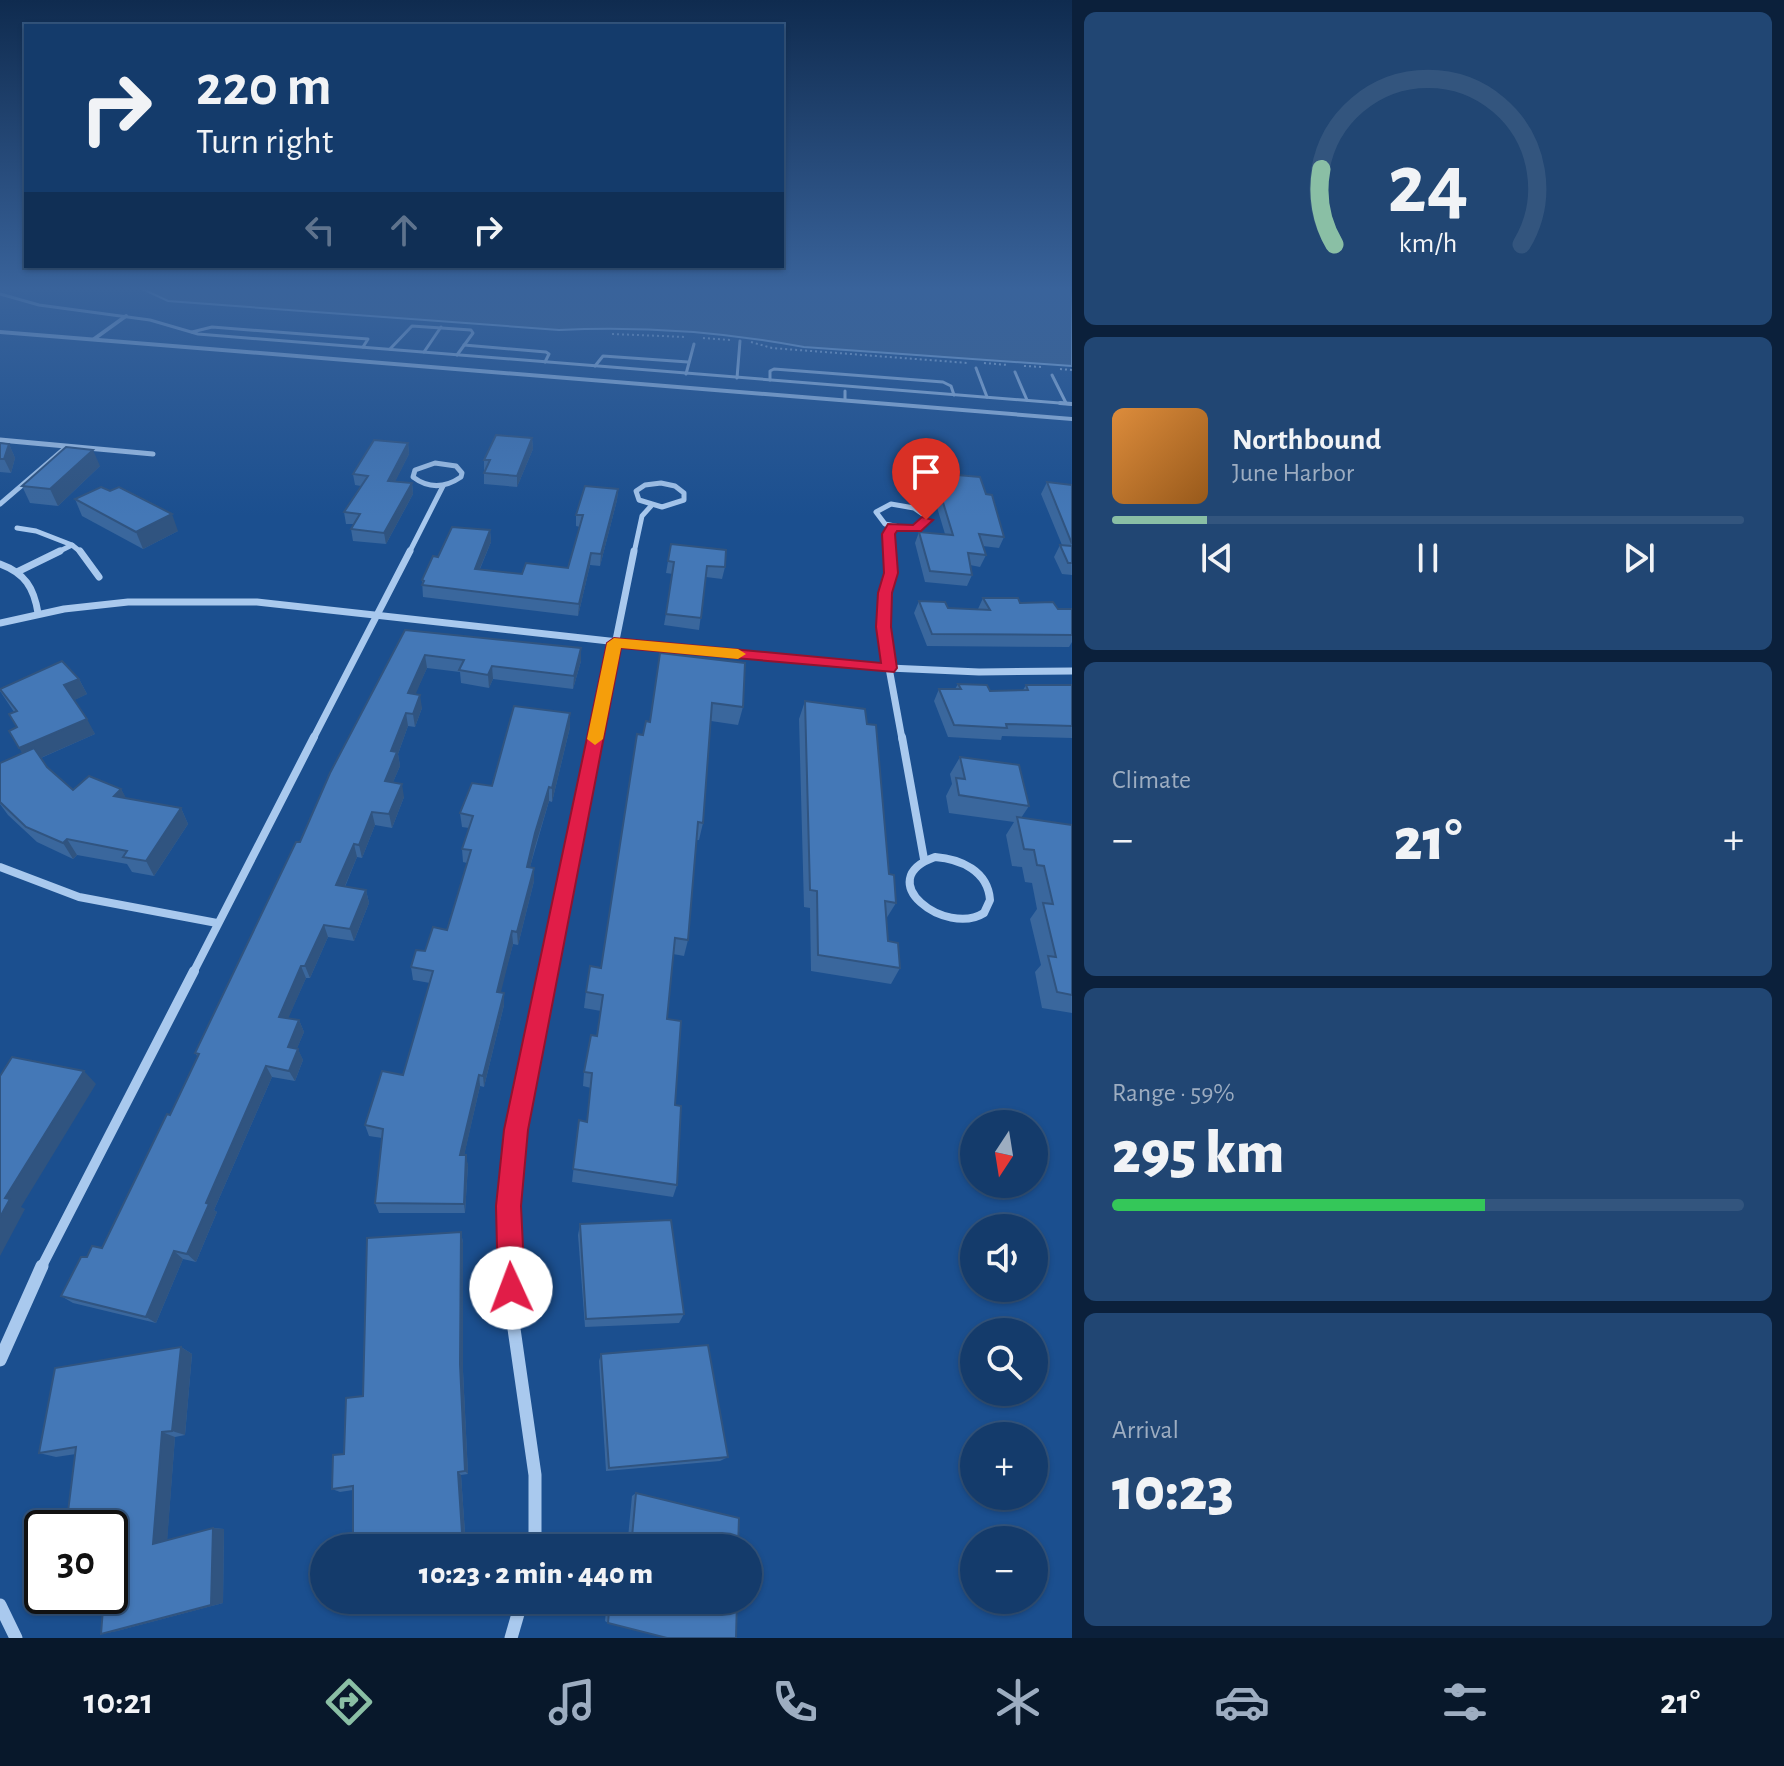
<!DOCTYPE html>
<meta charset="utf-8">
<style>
:root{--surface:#143b6b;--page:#214673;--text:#f1f3f6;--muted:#9dadc1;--line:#33557e;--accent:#8abfa5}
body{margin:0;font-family:"Alegreya Sans",sans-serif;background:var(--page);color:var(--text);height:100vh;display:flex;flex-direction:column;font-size:30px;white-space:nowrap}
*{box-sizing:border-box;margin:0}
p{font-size:26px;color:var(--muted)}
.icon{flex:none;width:44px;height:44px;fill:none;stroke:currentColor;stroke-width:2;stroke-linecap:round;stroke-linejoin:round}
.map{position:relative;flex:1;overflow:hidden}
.panel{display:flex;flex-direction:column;gap:12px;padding:12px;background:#0b203b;width:712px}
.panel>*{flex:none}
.guide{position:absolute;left:24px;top:24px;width:760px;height:244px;border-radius:0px;box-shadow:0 2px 6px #0004,0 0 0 2px var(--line);background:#143b6b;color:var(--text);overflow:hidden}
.needle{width:52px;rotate:192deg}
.tools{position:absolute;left:960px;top:1110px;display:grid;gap:16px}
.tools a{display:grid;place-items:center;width:88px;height:88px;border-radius:50%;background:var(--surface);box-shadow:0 2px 6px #0004,0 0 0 2px var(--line);font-size:40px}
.speed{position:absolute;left:24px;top:1510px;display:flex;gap:16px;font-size:40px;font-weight:700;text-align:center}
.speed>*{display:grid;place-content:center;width:104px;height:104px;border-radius:50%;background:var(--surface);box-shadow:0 2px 6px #0004,0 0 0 2px var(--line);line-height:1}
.speed .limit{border:4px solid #111;border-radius:12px;background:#fff;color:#111}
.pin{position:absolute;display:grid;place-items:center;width:68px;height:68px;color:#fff;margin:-82px -34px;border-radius:50% 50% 50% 0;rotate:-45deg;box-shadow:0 0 8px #0007}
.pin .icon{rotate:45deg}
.me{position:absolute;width:88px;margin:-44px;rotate:358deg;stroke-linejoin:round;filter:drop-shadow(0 0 6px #0008)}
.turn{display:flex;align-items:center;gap:28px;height:168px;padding:0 40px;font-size:36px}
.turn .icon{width:104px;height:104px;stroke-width:2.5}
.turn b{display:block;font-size:56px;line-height:68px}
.lanes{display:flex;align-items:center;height:76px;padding:0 40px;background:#0003;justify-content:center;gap:40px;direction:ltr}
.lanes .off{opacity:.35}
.big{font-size:60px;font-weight:800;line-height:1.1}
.panel .widget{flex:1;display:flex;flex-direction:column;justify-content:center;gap:12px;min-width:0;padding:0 28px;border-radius:12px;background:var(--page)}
.panel .dial{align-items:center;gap:0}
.dial svg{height:208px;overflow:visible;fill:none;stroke:var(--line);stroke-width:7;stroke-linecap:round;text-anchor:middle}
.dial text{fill:var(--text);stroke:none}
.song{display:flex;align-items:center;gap:24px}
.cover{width:96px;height:96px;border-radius:12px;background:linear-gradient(135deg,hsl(30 70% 55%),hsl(30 70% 35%))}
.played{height:8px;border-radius:4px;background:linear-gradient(90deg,var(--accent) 15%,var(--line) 15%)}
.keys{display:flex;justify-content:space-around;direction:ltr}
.heat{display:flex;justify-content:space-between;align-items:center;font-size:44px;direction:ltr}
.charge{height:12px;border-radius:6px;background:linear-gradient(90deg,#34c759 59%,var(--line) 0)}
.trip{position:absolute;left:310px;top:1534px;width:452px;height:80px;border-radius:40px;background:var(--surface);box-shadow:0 2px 6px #0004,0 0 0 2px var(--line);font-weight:800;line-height:80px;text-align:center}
.tab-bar{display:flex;height:128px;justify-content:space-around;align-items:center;background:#08182b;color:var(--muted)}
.tab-bar .icon{width:56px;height:56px}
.tab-bar .selected{color:var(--accent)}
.tab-bar b{font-size:36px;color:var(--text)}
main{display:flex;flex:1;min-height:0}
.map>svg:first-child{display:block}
.water{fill:#3c6290;stroke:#9cc4f0;stroke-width:2}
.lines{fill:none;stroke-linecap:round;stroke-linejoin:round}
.path{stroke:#a9c9ee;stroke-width:2;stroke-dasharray:2 3;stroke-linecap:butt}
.service-far1{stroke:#a9c9ee;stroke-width:3}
.service{stroke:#a9c9ee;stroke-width:4}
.minor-far5{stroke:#a9c9ee;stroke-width:4}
.minor-far4{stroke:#a9c9ee;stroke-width:5}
.minor-far3{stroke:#a9c9ee;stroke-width:7}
.minor-far2{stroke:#a9c9ee;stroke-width:8}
.minor-far1{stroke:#a9c9ee;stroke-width:10}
.minor{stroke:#a9c9ee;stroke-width:13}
.tertiary{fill:#a9c9ee;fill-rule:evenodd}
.wall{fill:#3a679d}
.shaded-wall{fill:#305480}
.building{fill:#4478b7;stroke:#305480;stroke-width:2}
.route{fill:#e11d48;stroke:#92132f;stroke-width:2}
.slow{fill:#f59e0b}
</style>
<main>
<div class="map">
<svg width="1072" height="1638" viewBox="0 0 1072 1638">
<rect width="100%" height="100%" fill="#1b4f8f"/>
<!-- water -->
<path class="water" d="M138,287H1072V366L804,347C724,332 640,326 559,330L168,301Z"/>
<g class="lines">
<!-- path -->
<g class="path">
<polyline points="612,334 686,337"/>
<polyline points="703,338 730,340"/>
<polyline points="751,342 772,348 968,363"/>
<polyline points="984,363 1008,365"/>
<polyline points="1024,366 1043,367"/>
<polyline points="1060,369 1072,370"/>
</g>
<!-- service-far1 -->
<g class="service-far1">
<polyline points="0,294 39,305 150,320 198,334 1072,404"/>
<polyline points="192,332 212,327 368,339 363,347"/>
<polyline points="464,345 546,352 549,354 545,362"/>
<polyline points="390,349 412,326 471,330 473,333 457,355"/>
<polyline points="424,352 441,327"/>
<polyline points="595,366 603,356 688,362"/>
<polyline points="976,368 987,397"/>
<polyline points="1015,372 1027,400"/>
<polyline points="686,374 694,344"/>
<polyline points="1052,375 1066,403"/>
<polyline points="737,378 740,341"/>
<polyline points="770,380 770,371 774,369 943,382 951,386 954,395"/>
<polyline points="845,391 845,400"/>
</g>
<!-- service -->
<polyline class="service" points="1060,403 1072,404"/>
<!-- minor-far5 -->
<polyline class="minor-far5" points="94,339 126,316"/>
<!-- minor-far4 -->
<g class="minor-far4">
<polyline points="0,440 153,454"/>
<path d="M435,463L456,466L462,473L461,477C445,488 429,489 413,477L415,470Z"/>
<polygon points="661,483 675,486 684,493 684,500 662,507 639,500 636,491 645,485"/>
<polyline points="0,504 63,450"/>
<polygon points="891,504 914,508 924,515 925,523 909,529 885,524 876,512"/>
<polyline points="17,528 36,531 72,545"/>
<polyline points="56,553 72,545 82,553"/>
<polyline points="409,553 443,486"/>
<polyline points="634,553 642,516 651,506"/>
<polyline points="890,553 893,527"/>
</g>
<!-- minor-far3 -->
<g class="minor-far3">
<polyline points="80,551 99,577"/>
<path d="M890,551C894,591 879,628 889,668L979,672L1072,671"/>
<path d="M0,564C25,573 34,588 38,613"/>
<polyline points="17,572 60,551"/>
<polyline points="0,623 64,609 128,602 257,602 609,641 889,668 902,739"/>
<polyline points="313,739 410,551"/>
<polyline points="596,739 634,551"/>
</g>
<!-- minor-far2 -->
<g class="minor-far2">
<polyline points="902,737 924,859"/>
<path d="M935,857C961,859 988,871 990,900L984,913C946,937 870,880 935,857Z"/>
<polyline points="0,867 79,897 217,923"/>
<polyline points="193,973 314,737"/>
<polyline points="548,973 596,737"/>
</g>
<!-- minor-far1 -->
<g class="minor-far1">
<polyline points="41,1268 194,971"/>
<polyline points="511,1268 509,1206 516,1130 548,971"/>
</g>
<!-- minor -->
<g class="minor">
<polyline points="511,1266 512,1315 535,1475 535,1548"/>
<polyline points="0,1360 42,1266"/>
<polyline points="0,1605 16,1638"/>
<polyline points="511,1638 522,1600"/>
</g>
<!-- tertiary -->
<polygon class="tertiary" points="0,330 1072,417 1072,421 0,334"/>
</g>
<!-- wall -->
<g class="wall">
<polygon points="532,438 533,449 517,487 484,484 484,460"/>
<polygon points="0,443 9,444 15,458 11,473 0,472"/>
<polygon points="408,443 409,454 395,481 412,483 413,494 386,544 353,541 351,529 354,524 346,524 344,512 361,486 355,485 353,474"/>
<polygon points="100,466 58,506 30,503 22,486"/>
<polygon points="934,473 986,494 1004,537 999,548 983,546 986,555 980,567 970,565 972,575 967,586 925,582 915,543 919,532 945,534 930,484"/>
<polygon points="1047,482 1072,485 1072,575 1062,574 1054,557 1060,545 1062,545 1041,494"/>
<polygon points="618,489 617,500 600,566 590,565 578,616 423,597 422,580 438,557 490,530 491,542 480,569 522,574 568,568 580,527 576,526 576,515"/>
<polygon points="75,499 178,531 143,549 82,516"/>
<polygon points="671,544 725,567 722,579 706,577 699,630 664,625 673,574 666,573"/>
<polygon points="983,598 1058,609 1072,609 1072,642 1069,647 927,646 914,613 919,601 948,608 978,609"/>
<polygon points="405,630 581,648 581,661 573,689 493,679 489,688 461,683 460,672 427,668 415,694 422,708 415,727 408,726 398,754 400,766 393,782 404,797 392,828 375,825 362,858 357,857 345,887 366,890 369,903 354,941 328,937 310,978 306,978 288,1018 299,1020 304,1032 297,1048 303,1060 295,1081 272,1077 214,1210 217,1212 196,1262 183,1259 156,1323 73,1303 61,1296 87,1257 102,1248 170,1115 198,1057 195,1053"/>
<polygon points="660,653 743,707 738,725 711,721 703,823 699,840 696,840 688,940 684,956 673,954 667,1019 675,1105 677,1185 673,1197 572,1182 579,1120 587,1122 591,1088 583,1086 584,1072 597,1036 601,1011 584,1008 586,992 601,968 643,735 650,722"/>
<polygon points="79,679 87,694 74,700 95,734 41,758 47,767 73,790 121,789 126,799 181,808 188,824 154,876 132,872 127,864 77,855 73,859 37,842 8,815 0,804 0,763 22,753 14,712 0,691"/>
<polygon points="958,684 990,691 1023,690 1026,685 1072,685 1072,738 1002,736 1001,740 948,737 934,701 939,689 955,689"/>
<polygon points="805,701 867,724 889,874 896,903 886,919 888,941 900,968 891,984 811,971 810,908 804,907 799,719"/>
<polygon points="570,713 570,727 552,802 549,801 530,867 534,868 534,881 518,945 513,944 500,992 504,993 504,1005 484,1087 480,1086 464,1155 468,1165 465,1213 379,1213 375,1203 382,1138 369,1136 365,1125 403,1075 430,983 413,980 411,967 447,930 467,863 463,862 462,849 469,828 462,827 460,813 492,786"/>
<polygon points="960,757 1029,806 1021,818 1072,825 1072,1013 1042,1008 1035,972 1041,965 1030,919 1037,909 1032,883 1025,882 1022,867 1012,866 1006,835 1014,822 949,813 946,796 952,784 950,774"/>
<polygon points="580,1224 684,1314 679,1323 585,1327 578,1235"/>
<polygon points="461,1232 463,1243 463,1371 468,1474 461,1475 466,1548 353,1548 353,1490 340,1492 332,1489 363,1396"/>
<polygon points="181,1347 192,1354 185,1435 175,1437 167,1540 213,1528 224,1529 223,1603 117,1631 101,1634 110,1528 76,1454 56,1457 39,1453"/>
<polygon points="601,1354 728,1457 720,1461 606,1471 599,1361"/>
<polygon points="636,1493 738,1548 627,1548 632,1496"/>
<polygon points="607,1600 737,1600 608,1623 605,1621"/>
</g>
<!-- shaded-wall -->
<g class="shaded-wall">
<polygon points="532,438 533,449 517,487 517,476"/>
<polygon points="408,443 409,454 390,492 388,481"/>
<polygon points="9,444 15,458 11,473 4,459"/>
<polygon points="93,450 100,466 58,506 50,489"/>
<polygon points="412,483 413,494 386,544 384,533"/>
<polygon points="618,489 617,500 600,566 601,554"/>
<polygon points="172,514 178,531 143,549 136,532"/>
<polygon points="490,530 491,542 475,580 475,569"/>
<polygon points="591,553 590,565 578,616 579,604"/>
<polygon points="581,648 581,661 573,689 574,676"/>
<polygon points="425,655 427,668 410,707 408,693"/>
<polygon points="492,666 493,679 489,688 488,675"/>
<polygon points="79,679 87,694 73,701 64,685"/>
<polygon points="420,695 422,708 415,727 413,714"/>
<polygon points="406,713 408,726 398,754 400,766 388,794 385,781 391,751"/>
<polygon points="570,713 570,727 552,802 552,788"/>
<polygon points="87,719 95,734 29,763 19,748"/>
<polygon points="402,784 404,797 392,828 389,814"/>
<polygon points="549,787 549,801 535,847 527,880 527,867 535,833"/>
<polygon points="121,789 130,805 114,796"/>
<polygon points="181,808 188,824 154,876 146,861"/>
<polygon points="372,812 375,825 362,858 359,845"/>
<polygon points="67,839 77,855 73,859 63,843"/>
<polygon points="354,844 357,857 340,898 336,885"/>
<polygon points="534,868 534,881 518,945 517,932"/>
<polygon points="366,890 369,903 354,941 350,929"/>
<polygon points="324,925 328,937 310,978 305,966"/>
<polygon points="512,931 513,944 498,1004 497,992"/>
<polygon points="301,966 306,978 284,1028 279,1017"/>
<polygon points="504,993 504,1005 484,1087 483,1076"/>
<polygon points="299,1020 304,1032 293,1058 288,1047"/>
<polygon points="298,1049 303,1060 295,1081 289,1071"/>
<polygon points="266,1066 272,1077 214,1210 217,1212 196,1262 187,1254 206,1203"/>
<polygon points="84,1071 96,1084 21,1207 25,1209 0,1256 0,1217 5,1198"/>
<polygon points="479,1075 480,1086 462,1165 460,1155"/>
<polygon points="466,1155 468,1165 465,1213 464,1204"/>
<polygon points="461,1232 463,1243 463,1371 468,1474 465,1471 460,1364"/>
<polygon points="174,1251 183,1259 156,1323 146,1317"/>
<polygon points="181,1347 192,1354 185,1435 172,1431"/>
<polygon points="162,1432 175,1437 167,1544 153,1544"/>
<polygon points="458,1472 461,1475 466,1548 463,1548"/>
<polygon points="213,1528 224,1529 223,1603 117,1631 101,1634"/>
</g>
<!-- building -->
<g class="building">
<polygon points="496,435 532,438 517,476 484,473 490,460 484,460"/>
<polygon points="374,440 408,443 388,481 412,483 384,533 351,529 360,514 344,512 368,476 353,474"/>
<polygon points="0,443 9,444 4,459 0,459"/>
<polygon points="66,447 93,450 50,489 22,486"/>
<polygon points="934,473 980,477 986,494 992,495 1004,537 979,534 986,555 968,553 972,575 930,571 919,532 953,535"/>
<polygon points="1047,482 1072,485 1072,544"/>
<polygon points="585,486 618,489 601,554 591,553 579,604 422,585 424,581 422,580 433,556 438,557 452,527 490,530 475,569 522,574 526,563 568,568 583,515 576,515"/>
<polygon points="101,487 110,491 119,487 172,514 136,532 75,499"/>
<polygon points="671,544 726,550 725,567 707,566 701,618 666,614 674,562 668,561"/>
<polygon points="1060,545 1072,546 1072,563 1068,563"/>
<polygon points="983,598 1018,598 1020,603 1053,602 1058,609 1072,609 1072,635 932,634 919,601 945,602 948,608 990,610"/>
<polygon points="405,630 581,648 574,676 492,666 488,675 459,670 464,660 425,655 408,693 420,695 413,714 406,713 391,751 397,752 385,781 402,784 389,814 372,812 359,845 354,844 336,885 366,890 350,929 324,925 305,966 301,966 279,1017 299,1020 288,1047 298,1049 289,1071 266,1066 206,1203 209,1204 187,1254 174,1251 146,1317 61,1296 81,1257 87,1257 92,1246 102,1248 167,1114 170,1115 199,1054 195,1053 296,842 300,842 330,773"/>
<polygon points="660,653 745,663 743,707 712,703 703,823 698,822 688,940 675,938 667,1019 681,1021 675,1105 681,1106 677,1185 573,1169 579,1120 587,1122 592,1073 584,1072 591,1035 597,1036 603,995 586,992 590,966 601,968 637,734 643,735 646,721 650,722"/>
<polygon points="62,661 79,679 64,685 87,719 19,748 9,731 17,727 9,714 17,711 0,689"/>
<polygon points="958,684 987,685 990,691 1028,690 1026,685 1072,685 1072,726 1006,724 1007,728 954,725 939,689 961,689"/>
<polygon points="805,701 865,709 867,724 876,725 889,874 894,875 896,903 885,901 888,941 898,943 900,968 818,955 817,891 810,890"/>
<polygon points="514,706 570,713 552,788 549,787 535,833 527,867 534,868 517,932 512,931 497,992 504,993 483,1076 479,1075 460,1155 466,1155 464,1204 375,1203 383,1129 365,1125 382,1071 403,1075 433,971 411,967 416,950 425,951 433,927 447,930 471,850 462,849 473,816 460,813 472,783 492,786"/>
<polygon points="34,748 47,767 73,790 89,776 121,789 114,796 181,808 146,861 123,857 127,851 67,839 63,843 26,827 0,802 0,763"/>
<polygon points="960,757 1019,765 1029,806 959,795 956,778 965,779"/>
<polygon points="1017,817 1072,825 1072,995 1057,992 1048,956 1056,957 1043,903 1053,904 1044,866 1037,865 1034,850 1024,849"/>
<polygon points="12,1057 84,1071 5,1198 10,1199 0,1217 0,1076"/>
<polygon points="671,1220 684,1314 586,1319 580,1224"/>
<polygon points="461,1232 460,1364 465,1471 458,1472 463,1548 353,1548 353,1486 332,1489 333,1455 344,1454 346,1398 363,1396 367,1238"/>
<polygon points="708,1345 728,1457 609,1468 601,1354"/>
<polygon points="181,1347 172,1431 162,1432 153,1544 213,1528 211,1605 101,1634 104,1596 110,1596 110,1528 66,1528 76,1447 39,1453 55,1368"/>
<polygon points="636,1493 739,1518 738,1548 631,1548"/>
<polygon points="610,1600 737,1600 736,1638 667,1638 608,1623"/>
</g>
<!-- sky -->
<linearGradient id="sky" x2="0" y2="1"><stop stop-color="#0f2b4f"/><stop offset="0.56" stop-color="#39639b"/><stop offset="1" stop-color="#39639b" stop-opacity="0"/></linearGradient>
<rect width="1072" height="516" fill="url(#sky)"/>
<!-- route -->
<polygon class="route" points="922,517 933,520 921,531 897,531 895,534 898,573 892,593 891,627 897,668 894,672 621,648 528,1130 521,1206 525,1288 521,1298 511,1302 502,1298 498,1288 496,1206 504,1130 607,643 614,638 881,663 876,627 878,593 884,573 882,534 888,524 913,525"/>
<!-- slow -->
<polygon class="slow" points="614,638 738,649 746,654 738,659 621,648 603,739 595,745 587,739 607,643"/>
</svg>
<div class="tools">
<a><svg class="needle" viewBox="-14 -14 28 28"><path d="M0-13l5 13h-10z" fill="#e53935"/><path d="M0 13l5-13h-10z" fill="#9dadc1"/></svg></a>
<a><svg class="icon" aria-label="sound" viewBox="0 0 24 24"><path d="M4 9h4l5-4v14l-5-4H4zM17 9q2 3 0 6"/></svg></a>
<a><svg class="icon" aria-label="search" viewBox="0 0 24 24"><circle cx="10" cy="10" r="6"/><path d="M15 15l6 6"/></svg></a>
<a>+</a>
<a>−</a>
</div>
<div class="speed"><div class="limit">30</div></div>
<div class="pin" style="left:926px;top:520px;background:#d93025"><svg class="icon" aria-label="arrive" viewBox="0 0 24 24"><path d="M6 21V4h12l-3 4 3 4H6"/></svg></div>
<svg class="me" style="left:511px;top:1288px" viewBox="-20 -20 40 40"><circle r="19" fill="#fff"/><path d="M0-13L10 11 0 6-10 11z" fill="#e11d48"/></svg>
<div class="trip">10:23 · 2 min · 440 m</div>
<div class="guide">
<div class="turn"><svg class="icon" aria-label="right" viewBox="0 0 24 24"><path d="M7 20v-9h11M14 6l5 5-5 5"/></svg><div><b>220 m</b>Turn right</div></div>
<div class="lanes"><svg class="icon off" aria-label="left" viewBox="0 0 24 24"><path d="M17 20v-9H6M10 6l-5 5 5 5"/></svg><svg class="icon off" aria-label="ahead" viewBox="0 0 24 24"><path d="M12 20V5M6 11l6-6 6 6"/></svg><svg class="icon" aria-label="right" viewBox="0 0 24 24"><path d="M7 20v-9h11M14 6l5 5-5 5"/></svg></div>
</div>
</div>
<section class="panel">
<div class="widget dial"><svg viewBox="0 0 100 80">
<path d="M14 69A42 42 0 1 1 86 69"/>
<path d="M14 69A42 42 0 0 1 9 40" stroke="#8abfa5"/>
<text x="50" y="56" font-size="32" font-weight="700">24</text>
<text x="50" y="72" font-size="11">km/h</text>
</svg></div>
<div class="widget">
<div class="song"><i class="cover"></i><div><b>Northbound</b><p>June Harbor</p></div></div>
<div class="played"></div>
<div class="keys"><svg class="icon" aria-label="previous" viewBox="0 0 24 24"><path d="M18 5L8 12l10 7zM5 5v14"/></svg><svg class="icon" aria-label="pause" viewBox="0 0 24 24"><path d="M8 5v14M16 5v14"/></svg><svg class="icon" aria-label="next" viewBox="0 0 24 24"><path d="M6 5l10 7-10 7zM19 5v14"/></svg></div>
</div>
<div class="widget"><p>Climate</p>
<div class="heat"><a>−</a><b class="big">21°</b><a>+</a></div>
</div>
<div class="widget"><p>Range · 59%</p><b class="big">295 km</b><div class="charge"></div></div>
<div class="widget"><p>Arrival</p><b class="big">10:23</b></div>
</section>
</main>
<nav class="tab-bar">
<b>10:21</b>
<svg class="icon selected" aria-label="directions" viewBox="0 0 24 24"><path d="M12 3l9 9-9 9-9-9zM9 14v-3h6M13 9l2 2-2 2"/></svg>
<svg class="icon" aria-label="music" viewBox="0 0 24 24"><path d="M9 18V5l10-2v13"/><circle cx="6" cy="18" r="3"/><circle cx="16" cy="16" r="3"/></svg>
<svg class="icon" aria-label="phone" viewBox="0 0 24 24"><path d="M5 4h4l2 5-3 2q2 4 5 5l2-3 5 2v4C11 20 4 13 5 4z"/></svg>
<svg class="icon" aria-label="climate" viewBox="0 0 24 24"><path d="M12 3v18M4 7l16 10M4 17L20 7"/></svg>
<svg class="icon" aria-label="car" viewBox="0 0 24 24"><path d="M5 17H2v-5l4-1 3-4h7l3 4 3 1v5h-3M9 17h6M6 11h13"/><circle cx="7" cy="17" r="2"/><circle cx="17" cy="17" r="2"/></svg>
<svg class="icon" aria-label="filters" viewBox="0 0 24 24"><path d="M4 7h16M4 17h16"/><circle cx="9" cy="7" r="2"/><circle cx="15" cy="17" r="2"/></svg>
<b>21°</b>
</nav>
